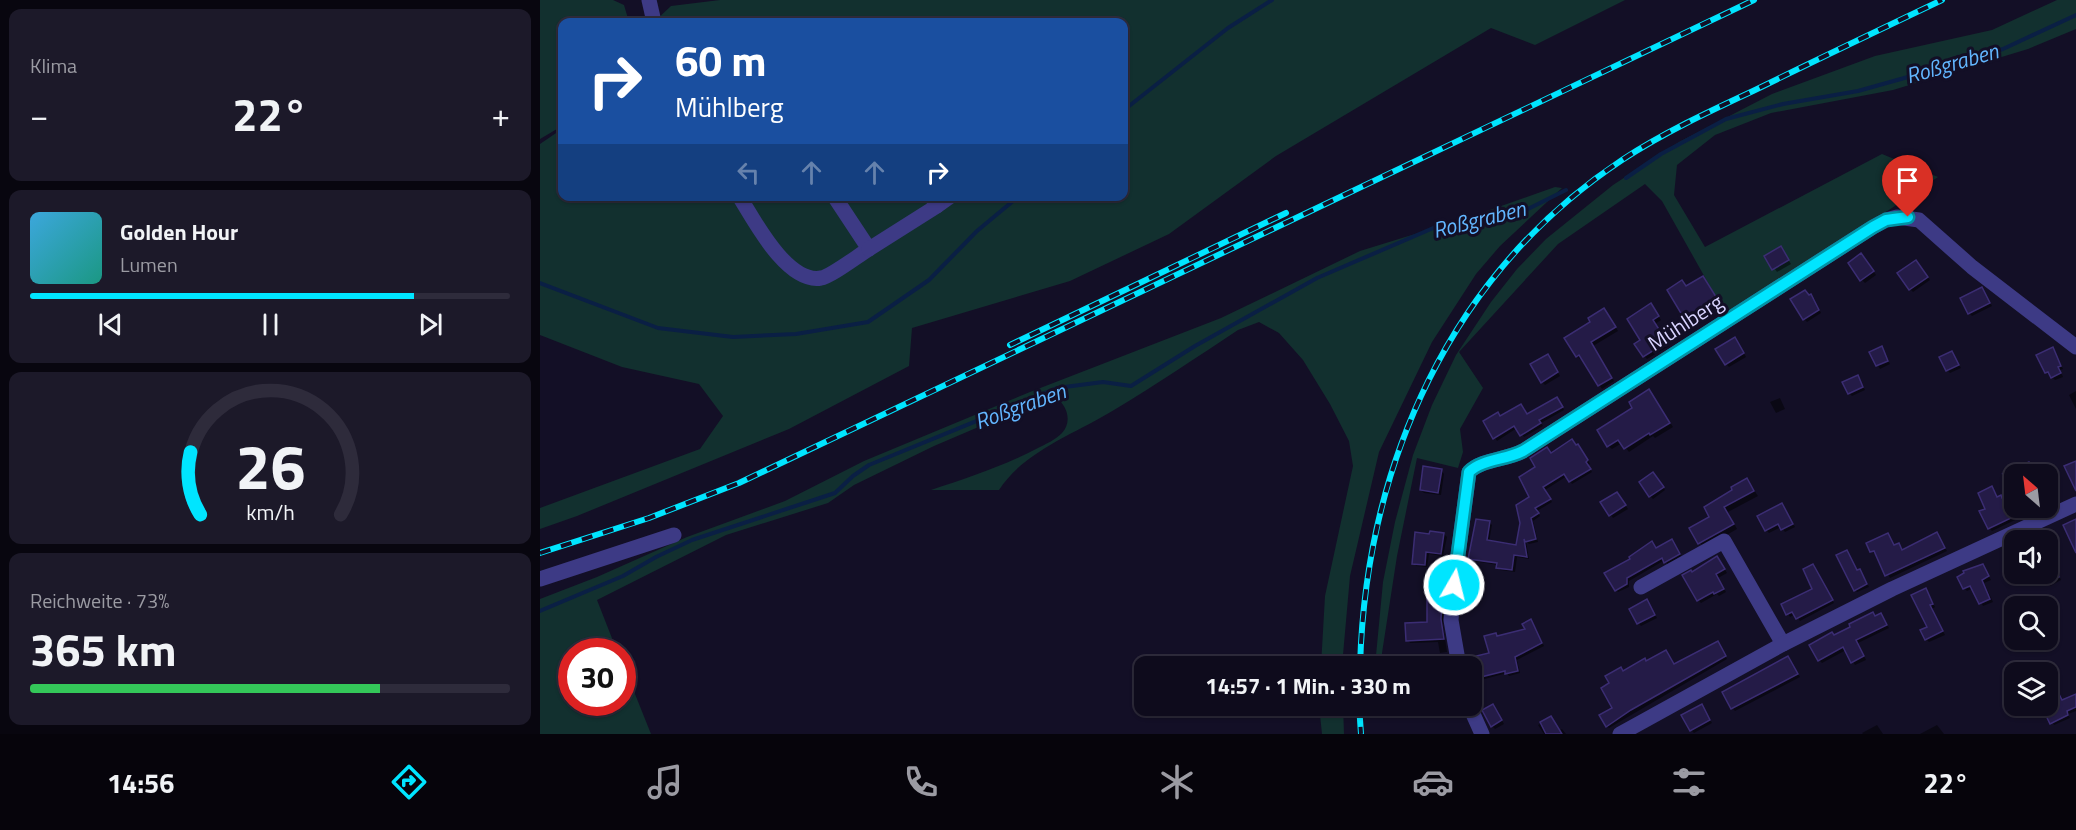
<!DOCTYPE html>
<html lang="de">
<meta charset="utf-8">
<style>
:root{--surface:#0e0b1c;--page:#1c1929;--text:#f1f3f6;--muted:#9b9ba3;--line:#2e2b3b;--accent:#00e5ff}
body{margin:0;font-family:"Titillium Web",sans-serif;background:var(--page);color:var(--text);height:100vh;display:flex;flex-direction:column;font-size:22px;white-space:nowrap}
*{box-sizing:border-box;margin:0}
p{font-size:20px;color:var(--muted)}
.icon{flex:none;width:33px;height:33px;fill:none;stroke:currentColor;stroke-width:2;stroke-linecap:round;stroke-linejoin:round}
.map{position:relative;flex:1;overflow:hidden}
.side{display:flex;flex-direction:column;gap:9px;padding:9px;background:#08060f;width:540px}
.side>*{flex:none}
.top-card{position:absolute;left:18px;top:18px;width:570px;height:183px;border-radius:12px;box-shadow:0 2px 4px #0004,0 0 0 2px var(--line);background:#1a4fa0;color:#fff;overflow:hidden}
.needle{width:39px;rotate:332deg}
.buttons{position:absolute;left:1464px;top:464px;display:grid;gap:12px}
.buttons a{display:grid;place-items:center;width:54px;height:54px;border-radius:12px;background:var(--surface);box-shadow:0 2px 4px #0004,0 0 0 2px var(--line);font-size:30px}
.speed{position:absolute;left:18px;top:638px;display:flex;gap:12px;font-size:30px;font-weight:700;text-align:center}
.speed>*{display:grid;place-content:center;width:78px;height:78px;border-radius:50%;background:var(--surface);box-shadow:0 2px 4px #0004,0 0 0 2px var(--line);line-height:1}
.speed .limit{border:9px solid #d22;background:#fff;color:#111}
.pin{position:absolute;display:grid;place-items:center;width:51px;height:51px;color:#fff;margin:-62px -26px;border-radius:50% 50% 50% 0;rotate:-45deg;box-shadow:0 0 6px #0007}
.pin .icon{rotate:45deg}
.me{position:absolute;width:66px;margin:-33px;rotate:8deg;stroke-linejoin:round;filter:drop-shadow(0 0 4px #0008)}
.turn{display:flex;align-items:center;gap:21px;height:126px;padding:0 18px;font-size:27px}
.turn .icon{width:78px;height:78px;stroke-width:2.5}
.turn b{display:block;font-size:42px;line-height:51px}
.lanes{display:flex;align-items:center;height:57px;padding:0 18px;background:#0003;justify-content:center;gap:30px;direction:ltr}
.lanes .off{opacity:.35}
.big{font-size:45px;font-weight:700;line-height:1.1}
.side .card{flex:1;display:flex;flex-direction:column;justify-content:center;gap:9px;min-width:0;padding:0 21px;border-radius:12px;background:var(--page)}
.side .dial{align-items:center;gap:0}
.dial svg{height:156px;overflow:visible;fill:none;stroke:var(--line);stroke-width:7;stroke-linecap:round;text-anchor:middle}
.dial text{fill:var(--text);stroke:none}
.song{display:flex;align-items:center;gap:18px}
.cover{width:72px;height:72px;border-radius:9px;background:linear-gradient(135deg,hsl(200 70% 55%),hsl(170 70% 35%))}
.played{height:6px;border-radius:3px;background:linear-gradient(90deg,var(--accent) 80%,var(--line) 80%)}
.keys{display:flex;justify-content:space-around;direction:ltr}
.heat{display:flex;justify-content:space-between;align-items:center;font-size:33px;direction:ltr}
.charge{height:9px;border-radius:4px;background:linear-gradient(90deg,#34c759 73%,var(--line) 0)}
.trip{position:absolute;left:594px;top:656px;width:348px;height:60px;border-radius:12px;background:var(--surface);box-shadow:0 2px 4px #0004,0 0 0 2px var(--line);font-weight:700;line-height:60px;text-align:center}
.dock{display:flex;height:96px;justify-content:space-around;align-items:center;background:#06040b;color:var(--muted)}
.dock .icon{width:42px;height:42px}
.dock .current{color:var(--accent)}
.dock b{font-size:27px;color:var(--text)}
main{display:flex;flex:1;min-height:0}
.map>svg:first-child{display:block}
.green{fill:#12302f}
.shadow{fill:#0007}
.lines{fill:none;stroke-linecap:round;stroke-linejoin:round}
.stream{stroke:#0a1f44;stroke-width:4}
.building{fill:#241b47;stroke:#3b2d73;stroke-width:1.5}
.minor{stroke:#3d3a85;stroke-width:15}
.rail-casing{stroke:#00e5ff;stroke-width:6}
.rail{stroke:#130f26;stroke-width:4;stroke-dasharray:11;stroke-linecap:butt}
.route-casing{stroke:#0095a6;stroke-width:15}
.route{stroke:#00e5ff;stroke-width:10}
.labels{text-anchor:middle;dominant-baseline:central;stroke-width:6;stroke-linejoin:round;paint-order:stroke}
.street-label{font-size:21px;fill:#d9d4ff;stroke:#130f26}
.water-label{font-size:22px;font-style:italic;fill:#62b6ff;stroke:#130f26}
</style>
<main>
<section class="side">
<div class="card"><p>Klima</p>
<div class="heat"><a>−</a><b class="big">22°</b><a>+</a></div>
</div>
<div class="card">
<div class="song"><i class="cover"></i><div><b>Golden Hour</b><p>Lumen</p></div></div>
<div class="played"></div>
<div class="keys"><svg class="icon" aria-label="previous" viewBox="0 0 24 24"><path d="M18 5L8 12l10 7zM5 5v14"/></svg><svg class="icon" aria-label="pause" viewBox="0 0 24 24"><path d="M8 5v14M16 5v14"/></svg><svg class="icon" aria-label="next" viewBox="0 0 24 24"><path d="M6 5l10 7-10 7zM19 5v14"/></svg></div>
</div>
<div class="card dial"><svg viewBox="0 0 100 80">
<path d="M14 69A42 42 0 1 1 86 69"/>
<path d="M14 69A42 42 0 0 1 9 37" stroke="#00e5ff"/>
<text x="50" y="56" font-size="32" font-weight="700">26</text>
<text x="50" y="72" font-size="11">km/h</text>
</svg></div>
<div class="card"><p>Reichweite · 73%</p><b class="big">365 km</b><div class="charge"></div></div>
</section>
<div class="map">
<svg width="1536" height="734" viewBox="0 0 1536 734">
<rect width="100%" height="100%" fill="#130f26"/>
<!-- green -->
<g class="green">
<polygon points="0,0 73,0 84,5 89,22 22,22 22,126 0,139"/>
<polygon points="180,0 1085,0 995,45 951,28 736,156 629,234 530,281 372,328 369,366 249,429 37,516 0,529 0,508 160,449 183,416 159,384 82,367 0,335 0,144 22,129 22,196 584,196 584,22 114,22 131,6"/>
<polygon points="1517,0 1536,0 1536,29 1488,49 1353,90 1231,113 1175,135 1137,165 1134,195 1165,247 1342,154 1398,177 1194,314 1176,297 1122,201 1105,184 1018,244 919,352 943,388 920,429 923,452 918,468 877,458 857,556 842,653 843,666 835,666 843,582 855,522 873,455 892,405 916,355 951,302 977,269 1006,239 1073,185 1139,142 1232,94 1335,56 1452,30"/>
<path d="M1015,187L1022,188L960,246L936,274L892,342L839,452L810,576L802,666H781L785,596L813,466L809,441L790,404L763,360L739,333L719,322L698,330C657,357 616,385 574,410C535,434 484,451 459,490H391C427,478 464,466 498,448C506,444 515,440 522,433C532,422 528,406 516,398H508L469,414L394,446L314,485L288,503L186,535L57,600L77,651H32V702H82L83,664L111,734H0V599L57,577L147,537L245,501L324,461L490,392L681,318L820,251L930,217Z"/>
<polygon points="779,705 803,705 804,734 782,734"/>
</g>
<!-- shadow -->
<g class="shadow">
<polygon points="1241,248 1251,264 1237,272 1226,256"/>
<polygon points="1324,258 1336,275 1325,283 1322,280"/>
<polygon points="1379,265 1390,280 1373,292 1370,289"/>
<polygon points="1163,278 1180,304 1150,322 1146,319 1147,288"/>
<polygon points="1442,289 1452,306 1432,316 1429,313"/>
<polygon points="1269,296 1274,298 1281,313 1267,322 1264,319"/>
<polygon points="1113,308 1121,320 1115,324 1129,346 1107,359 1104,356 1102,341"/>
<polygon points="1067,313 1078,331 1053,346 1074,381 1062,389 1042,358 1040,359 1037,356"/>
<polygon points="1198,342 1206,357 1189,367 1186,364"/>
<polygon points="1341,348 1350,364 1340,369 1331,353"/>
<polygon points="1513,349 1523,369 1520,370 1523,377 1515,380 1506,372"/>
<polygon points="1412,353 1421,368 1410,373 1407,370"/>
<polygon points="1010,359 1020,376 1005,385 1002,382"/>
<polygon points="1318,377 1325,390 1312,396 1309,393"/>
<polygon points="1536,391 1536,409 1529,395"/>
<polygon points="1112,395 1133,427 1115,438 1113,436 1089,452 1082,443 1072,449 1068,446"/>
<polygon points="1240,398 1245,409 1236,413 1230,402"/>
<polygon points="1020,402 1024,410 1001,423 1003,426 984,437 977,428 957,441 945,422 988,415"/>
<polygon points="1037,447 1041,449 1050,464 1048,465 1052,472 1032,484 1027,476 1005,490 1012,502 997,511 1000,516 993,521 998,542 989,544 986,541 989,559 977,557 975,572 960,570 958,565 933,561 930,558 949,522 952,525 949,542 977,547 997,467 1011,454"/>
<polygon points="901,470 904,474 901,495 884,493 881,490"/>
<polygon points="1116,477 1125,490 1113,499 1110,496"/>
<polygon points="1207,480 1218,496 1188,512 1197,529 1164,548 1151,529 1171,517"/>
<polygon points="1452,488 1458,498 1463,499 1474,493 1474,507 1500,508 1452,531 1449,528 1447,509"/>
<polygon points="1080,497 1088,509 1073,518 1062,503"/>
<polygon points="1242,505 1255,527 1245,532 1241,527 1229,533 1226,530"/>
<polygon points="904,534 907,537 903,556 889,554 887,567 876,566 874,563 890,536"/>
<polygon points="1348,534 1355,547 1359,545 1363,552 1397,534 1407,551 1350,578 1337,553 1335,554 1332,551"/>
<polygon points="1134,544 1142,557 1128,565 1125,560 1089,581 1089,587 1078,592 1076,590 1092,559"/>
<polygon points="1307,552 1318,572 1322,573 1329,587 1317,592 1315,590"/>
<polygon points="1180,561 1187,573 1178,578 1186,592 1179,596 1177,594 1161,603 1158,600 1152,573"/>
<polygon points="1508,563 1512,563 1515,566 1521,580 1510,586 1505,578 1499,581 1493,573 1508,573"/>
<polygon points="928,565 935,567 934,578 927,576"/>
<polygon points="1273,566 1294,603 1260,621 1255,614 1250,617 1243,605 1274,590"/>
<polygon points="1443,566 1451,580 1444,583 1453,602 1443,606 1433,588 1427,591 1424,588"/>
<polygon points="902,583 905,586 903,625 907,652 900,653 898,642 870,643 868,640 888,623"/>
<polygon points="1385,590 1395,607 1392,609 1405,635 1389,642 1386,639 1389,628"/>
<polygon points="1107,601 1117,618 1101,626 1098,623"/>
<polygon points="1341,614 1349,628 1318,643 1326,660 1315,665 1306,650 1282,663 1279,660"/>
<polygon points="993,623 1004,646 977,660 980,673 969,676 967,673 941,680 938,677 950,654 956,634 958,637 987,630"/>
<polygon points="1180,646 1187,659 1069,728 1067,726 1074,709 1083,672 1107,663 1134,666"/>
<polygon points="1248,657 1260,677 1195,711 1192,708"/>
<polygon points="1519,696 1523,701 1536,698 1536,711 1528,714 1530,718 1514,725 1503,705 1508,705 1508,701"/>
<polygon points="956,709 964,724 955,729 952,726"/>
<polygon points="1164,709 1172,723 1154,733 1151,730"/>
<polygon points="1011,718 1020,730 1022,729 1026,734 1004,734 998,725"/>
<polygon points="1337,725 1343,734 1323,734 1322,733"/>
<polygon points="1397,725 1404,734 1380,734"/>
</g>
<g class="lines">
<!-- stream -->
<g class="stream">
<polyline points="584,110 688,28 732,0"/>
<polyline points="1086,178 1121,154 1186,119 1243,104 1318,91 1400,68 1463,49 1536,15"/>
<polyline points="0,283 118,328 193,337 256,334 328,322 389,280 437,231 479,196"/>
<polyline points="0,611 83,576 116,557 152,540 295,493 313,476 329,465 517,388 563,382 591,386 655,346 777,278 898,226 988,209 1026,190"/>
</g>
</g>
<!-- building -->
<g class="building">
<polygon points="1241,246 1249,260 1232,270 1224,256"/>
<polygon points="1321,253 1334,271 1320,281 1308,263"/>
<polygon points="1376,260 1388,277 1369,290 1357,273"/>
<polygon points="1163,276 1178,300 1145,320 1127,290 1142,280 1146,286"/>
<polygon points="1442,287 1450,303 1428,314 1420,298"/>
<polygon points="1265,290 1269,295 1271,294 1279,310 1263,320 1250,299"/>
<polygon points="1111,303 1119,316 1113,320 1127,342 1103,357 1094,344 1100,340 1087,319"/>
<polygon points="1064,308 1076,327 1051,342 1072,378 1058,386 1039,355 1036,357 1024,338 1050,322 1048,318"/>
<polygon points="1195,337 1204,353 1185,365 1175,349"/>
<polygon points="1342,346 1348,361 1336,366 1329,352"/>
<polygon points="1513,347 1521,366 1518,367 1521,373 1511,378 1508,372 1505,373 1496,355"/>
<polygon points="1412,351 1419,365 1406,371 1399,357"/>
<polygon points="1008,354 1018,372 1001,383 990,364"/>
<polygon points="1318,375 1323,387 1308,394 1302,382"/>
<polygon points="1109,389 1130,423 1110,435 1109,433 1084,449 1078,440 1067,447 1057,430 1092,408 1089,402"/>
<polygon points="1017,397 1023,407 999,420 1001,423 980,436 974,426 953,439 943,421 958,412 960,416 981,404 987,414"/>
<polygon points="1032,439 1036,445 1038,444 1048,460 1046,462 1051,469 1029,482 1024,474 1003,487 1011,499 995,508 999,513 991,518 996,539 985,542 984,539 987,557 974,555 972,570 956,568 957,563 928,559 936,519 950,521 947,540 976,545 980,523 976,505 989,497 979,477 995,467 990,458 1007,447 1011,453"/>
<polygon points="1536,461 1536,491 1524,466"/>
<polygon points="1489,462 1495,474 1462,474"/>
<polygon points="883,466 902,469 898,493 880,490"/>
<polygon points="1113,472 1124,487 1109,497 1099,482"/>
<polygon points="1207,478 1214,491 1184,507 1194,524 1158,544 1149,528 1169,517 1164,507 1192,490 1191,487"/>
<polygon points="1452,486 1457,497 1461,495 1462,498 1474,491 1474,507 1494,507 1448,529 1439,511 1445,509 1438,493"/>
<polygon points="1077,492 1086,505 1069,516 1060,502"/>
<polygon points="1242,503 1253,524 1241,530 1238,524 1225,531 1217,516"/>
<polygon points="1536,519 1536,553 1523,525"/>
<polygon points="890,531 904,533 901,554 886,552 885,565 872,564 875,532 889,534"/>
<polygon points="1397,532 1405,548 1345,576 1334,551 1330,552 1326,543 1348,533 1354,545 1359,543 1362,550"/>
<polygon points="1132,539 1140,554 1124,563 1122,558 1087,578 1087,584 1075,591 1064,573 1090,559 1089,557 1112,541 1116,548"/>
<polygon points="1307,550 1317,570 1320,569 1327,584 1314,591 1296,555"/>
<polygon points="1508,551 1519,577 1508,583"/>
<polygon points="1177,556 1185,569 1176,574 1184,589 1174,594 1173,592 1157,601 1142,575 1151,570 1152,572"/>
<polygon points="1273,564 1293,600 1256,619 1252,612 1246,615 1241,604 1272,589 1263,569"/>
<polygon points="1443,564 1449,576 1442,580 1450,599 1439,604 1430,586 1423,589 1417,577 1424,573 1423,571"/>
<polygon points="887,582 903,582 901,619 904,639 866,641 865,623 887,622"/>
<polygon points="1386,588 1393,604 1390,605 1403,631 1385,640 1380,630 1387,627 1371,595"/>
<polygon points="1107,599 1115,615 1097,624 1089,609"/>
<polygon points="1333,612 1335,616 1341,613 1347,625 1316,640 1324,656 1311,663 1303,647 1278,661 1269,645 1292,632 1294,635 1310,627 1309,624"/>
<polygon points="991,619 1002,643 975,657 978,671 965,674 965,671 937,678 932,657 949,653 944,636 956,633 957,636 985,629 982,624"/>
<polygon points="1178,641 1186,656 1091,710 1066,727 1059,715 1072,708 1061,688 1069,683 1065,676 1081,667 1083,671 1105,658 1106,661 1126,650 1134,664"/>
<polygon points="1248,656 1258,674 1191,709 1182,692"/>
<polygon points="1519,694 1522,700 1536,694 1536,707 1527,711 1528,715 1510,724 1501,705 1508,705 1508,699"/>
<polygon points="953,704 962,720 951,727 942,710"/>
<polygon points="1162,704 1170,720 1150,731 1141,715"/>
<polygon points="1011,716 1022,734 1006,734 1000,722"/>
</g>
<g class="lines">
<!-- minor -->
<g class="minor">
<polyline points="109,0 114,22"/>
<path d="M199,196C214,220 247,284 281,278C290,277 319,255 329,249L294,196"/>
<polyline points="397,206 411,196"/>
<polyline points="329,249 397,206 391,196"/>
<polyline points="0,579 134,535"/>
<polyline points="1101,587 1184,541 1243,644"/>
<path d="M919,666L911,620L914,585L929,472C942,459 966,460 983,451L1333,227L1346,220L1357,217L1379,220L1432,267L1536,347"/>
<polyline points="929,705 942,734"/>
<polyline points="1080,734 1243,644 1352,589 1536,504"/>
</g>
<!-- rail casing -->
<g class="rail-casing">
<g id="rail">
<polyline points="470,345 746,213"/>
<polyline points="0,553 109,518 199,483 1214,0"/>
<path d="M820,666C826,464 910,274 1082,160C1123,133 1168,112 1213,91C1276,60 1339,30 1402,0"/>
<polyline points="819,705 821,734"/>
</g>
</g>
<!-- rail -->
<use href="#rail" class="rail"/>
</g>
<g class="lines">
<!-- route casing -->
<g class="route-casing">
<path id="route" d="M914,585L929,472C942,459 966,460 983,451L1333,227L1346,220L1368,217"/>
</g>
<!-- route -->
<use href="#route" class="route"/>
</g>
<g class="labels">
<!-- street labels -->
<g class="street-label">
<text transform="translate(1145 322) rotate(-33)">Mühlberg</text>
</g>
<!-- water labels -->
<g class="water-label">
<text transform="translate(1412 63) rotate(-16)">Roßgraben</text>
<text transform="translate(939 219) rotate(-14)">Roßgraben</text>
<text transform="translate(480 406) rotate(-20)">Roßgraben</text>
</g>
</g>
</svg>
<div class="buttons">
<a><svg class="needle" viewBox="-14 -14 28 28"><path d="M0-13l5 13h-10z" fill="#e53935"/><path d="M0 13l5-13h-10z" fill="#9b9ba3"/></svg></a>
<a><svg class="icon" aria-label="sound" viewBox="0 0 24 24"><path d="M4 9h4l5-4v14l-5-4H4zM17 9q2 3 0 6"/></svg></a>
<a><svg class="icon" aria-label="search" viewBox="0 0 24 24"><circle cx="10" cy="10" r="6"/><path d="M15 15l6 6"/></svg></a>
<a><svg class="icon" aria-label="layers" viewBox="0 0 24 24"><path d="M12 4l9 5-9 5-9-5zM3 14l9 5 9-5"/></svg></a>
</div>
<div class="speed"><div class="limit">30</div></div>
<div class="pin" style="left:1368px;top:217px;background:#d93025"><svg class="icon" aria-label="arrive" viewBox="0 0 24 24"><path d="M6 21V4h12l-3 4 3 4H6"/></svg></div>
<svg class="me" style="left:914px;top:585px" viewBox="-20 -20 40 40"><circle r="17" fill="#00e5ff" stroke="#fff" stroke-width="3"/><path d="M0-11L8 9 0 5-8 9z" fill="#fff"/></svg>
<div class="trip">14:57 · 1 Min. · 330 m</div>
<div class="top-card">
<div class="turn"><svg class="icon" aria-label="right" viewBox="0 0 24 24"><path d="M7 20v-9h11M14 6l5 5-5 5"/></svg><div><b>60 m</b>Mühlberg</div></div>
<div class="lanes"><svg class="icon off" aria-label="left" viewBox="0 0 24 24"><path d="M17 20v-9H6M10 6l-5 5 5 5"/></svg><svg class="icon off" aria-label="ahead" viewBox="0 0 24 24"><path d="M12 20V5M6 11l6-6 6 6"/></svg><svg class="icon off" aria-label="ahead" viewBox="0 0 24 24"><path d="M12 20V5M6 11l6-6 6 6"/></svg><svg class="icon" aria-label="right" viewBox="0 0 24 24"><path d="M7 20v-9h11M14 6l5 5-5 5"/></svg></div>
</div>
</div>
</main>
<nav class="dock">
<b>14:56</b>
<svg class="icon current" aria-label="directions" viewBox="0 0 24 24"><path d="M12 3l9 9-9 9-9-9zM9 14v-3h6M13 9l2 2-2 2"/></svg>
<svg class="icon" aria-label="music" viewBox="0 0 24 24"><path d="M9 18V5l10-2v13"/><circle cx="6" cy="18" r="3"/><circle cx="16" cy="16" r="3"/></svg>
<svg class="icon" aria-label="phone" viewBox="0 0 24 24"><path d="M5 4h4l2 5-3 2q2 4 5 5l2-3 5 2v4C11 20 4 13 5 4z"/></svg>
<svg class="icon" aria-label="climate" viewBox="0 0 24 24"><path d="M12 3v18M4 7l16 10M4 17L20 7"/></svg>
<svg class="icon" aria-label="car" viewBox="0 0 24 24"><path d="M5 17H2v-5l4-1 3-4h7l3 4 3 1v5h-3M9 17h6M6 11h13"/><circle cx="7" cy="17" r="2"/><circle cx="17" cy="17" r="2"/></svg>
<svg class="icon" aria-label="filters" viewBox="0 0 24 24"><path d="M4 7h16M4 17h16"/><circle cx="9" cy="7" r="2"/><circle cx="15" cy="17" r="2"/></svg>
<b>22°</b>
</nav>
